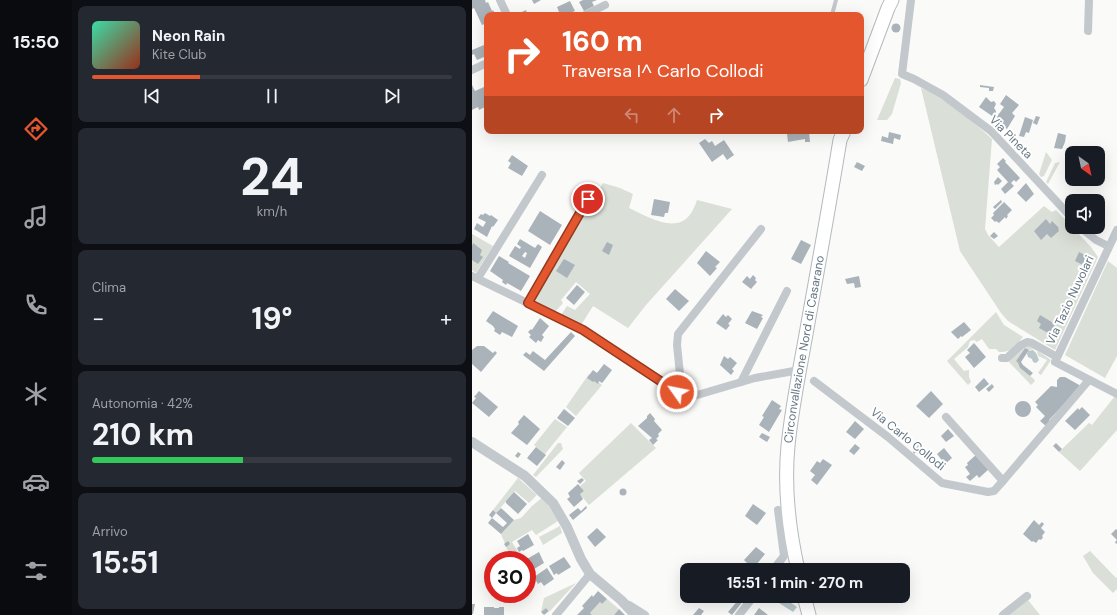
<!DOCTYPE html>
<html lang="it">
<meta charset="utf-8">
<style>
:root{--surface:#171b24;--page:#242831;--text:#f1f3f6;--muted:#9ea1a6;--line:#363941;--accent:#e4572e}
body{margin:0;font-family:"DM Sans",sans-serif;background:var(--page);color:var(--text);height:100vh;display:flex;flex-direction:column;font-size:15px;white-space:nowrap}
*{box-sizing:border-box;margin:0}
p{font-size:13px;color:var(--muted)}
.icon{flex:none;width:22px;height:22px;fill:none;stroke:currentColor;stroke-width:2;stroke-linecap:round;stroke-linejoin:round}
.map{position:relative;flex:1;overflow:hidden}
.panel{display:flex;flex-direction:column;gap:6px;padding:6px;background:#0d0f14;width:400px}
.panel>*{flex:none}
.top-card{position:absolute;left:12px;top:12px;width:380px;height:122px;border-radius:8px;box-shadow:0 4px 16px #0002;background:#e4572e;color:#fff;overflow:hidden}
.needle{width:26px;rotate:147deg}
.controls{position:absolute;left:593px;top:146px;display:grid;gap:8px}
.controls a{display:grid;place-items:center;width:40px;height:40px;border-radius:8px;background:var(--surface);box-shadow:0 4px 16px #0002;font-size:20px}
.speed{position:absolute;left:12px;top:551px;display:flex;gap:8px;font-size:20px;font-weight:700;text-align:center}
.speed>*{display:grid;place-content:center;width:52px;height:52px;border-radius:50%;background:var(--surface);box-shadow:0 4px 16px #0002;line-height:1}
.speed .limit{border:6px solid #d22;background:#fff;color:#111}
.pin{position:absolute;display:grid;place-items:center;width:34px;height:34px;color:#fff;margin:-17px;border:2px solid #fff;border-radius:50%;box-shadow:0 1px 4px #0007}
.me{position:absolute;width:44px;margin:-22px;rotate:303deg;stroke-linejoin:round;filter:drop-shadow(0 0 3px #0008)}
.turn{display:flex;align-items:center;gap:14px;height:84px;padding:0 12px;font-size:18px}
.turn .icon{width:52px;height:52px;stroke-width:2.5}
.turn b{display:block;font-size:28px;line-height:34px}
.lanes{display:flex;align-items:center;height:38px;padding:0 12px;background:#0003;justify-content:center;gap:20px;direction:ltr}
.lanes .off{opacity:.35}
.big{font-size:30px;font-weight:700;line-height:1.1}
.panel .widget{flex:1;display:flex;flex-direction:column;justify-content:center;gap:6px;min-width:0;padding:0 14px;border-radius:8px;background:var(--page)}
.panel .dial{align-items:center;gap:0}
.dial b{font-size:52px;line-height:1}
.song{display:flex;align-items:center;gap:12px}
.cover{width:48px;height:48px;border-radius:6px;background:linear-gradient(135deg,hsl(160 70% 55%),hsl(10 70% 35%))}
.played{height:4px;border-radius:2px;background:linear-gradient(90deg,var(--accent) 30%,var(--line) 30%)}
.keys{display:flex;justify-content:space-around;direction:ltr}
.heat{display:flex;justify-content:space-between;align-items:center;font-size:22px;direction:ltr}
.charge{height:6px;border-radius:3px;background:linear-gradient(90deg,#34c759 42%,var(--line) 0)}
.trip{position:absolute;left:208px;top:563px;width:230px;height:40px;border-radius:8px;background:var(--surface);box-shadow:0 4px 16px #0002;font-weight:700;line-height:40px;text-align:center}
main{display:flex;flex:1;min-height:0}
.menu{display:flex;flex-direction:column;width:72px;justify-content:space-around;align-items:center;background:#090b0e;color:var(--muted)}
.menu .icon{width:28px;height:28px}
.menu .active{color:var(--accent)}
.menu b{font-size:18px;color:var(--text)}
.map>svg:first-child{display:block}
.green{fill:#dadfd7}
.water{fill:#bbc7cb}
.building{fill:#aab3b9;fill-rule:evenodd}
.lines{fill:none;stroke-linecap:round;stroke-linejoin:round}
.primary-casing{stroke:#b5babe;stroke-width:15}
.service{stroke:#c3c8cc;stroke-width:4}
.minor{stroke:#c3c8cc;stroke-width:8}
.tertiary{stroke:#c3c8cc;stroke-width:10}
.primary{stroke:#fff;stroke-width:13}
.route-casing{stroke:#94391e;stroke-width:10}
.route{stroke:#e4572e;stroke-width:7}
.labels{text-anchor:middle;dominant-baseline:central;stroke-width:4;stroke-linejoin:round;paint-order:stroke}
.street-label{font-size:12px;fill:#657683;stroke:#fff}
</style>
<main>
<nav class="menu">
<b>15:50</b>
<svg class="icon active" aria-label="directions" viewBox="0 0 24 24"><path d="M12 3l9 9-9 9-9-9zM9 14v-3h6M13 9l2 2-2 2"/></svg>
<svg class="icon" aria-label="music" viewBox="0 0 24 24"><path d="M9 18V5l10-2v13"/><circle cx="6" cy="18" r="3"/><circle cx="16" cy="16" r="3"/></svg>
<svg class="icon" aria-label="phone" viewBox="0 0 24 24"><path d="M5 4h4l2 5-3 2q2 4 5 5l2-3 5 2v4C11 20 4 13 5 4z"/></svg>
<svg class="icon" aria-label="climate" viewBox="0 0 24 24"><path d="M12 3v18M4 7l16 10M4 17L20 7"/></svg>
<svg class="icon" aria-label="car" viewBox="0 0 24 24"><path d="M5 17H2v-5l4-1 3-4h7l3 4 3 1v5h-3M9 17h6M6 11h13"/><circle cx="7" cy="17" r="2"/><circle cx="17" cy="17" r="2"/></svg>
<svg class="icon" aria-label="filters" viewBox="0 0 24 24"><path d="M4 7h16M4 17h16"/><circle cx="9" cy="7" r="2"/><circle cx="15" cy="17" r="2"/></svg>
</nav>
<section class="panel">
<div class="widget">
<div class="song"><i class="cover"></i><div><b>Neon Rain</b><p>Kite Club</p></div></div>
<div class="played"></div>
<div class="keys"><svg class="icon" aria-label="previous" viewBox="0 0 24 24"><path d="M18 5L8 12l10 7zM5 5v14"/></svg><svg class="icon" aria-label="pause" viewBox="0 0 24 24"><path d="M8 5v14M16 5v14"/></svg><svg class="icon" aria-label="next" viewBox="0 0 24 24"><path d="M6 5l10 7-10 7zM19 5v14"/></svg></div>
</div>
<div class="widget dial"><b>24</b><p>km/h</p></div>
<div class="widget"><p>Clima</p>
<div class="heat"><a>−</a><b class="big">19°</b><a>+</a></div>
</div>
<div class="widget"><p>Autonomia · 42%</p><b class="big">210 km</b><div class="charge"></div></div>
<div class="widget"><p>Arrivo</p><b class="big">15:51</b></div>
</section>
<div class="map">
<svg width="645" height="615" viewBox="0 0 645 615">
<rect width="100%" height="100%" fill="#fafaf8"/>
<!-- green -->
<g class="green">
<polygon points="423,78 428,79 429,83 420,114 415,120 405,120"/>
<path d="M449,88C476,100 498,119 520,139L513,229L516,235L527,247L572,206L580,212L584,210L619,247L626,257L583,350L536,321L529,313L488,251Z"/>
<polygon points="574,152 580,160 572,176 569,177 567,174"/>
<polygon points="588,162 576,184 574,182 583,163"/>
<path d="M131,183L148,188L161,194L157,208C172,215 201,233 216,217C220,213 223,206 225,200L260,209L174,305L156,328L121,306L109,325L89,315L95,306L103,310L118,294L104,282L89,300L91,303L83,312L59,300Z"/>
<polygon points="0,234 21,246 4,273 0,270"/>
<polygon points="636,261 645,268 645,356 633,378 593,355"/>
<path d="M524,312L532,325L551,337C543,346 541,352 527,352L524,349H517L510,339L505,342L502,340L498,341L496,347L482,359L492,371L497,370V377L499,382L496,385L475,361Z"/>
<polygon points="551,346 559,346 579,360 569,375 566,373 575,360 566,356 565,351 561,349 557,350 553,348 544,361 546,363 548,368 562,379 563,381 559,385 537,362"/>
<polygon points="117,374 130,385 104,416 94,407"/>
<polygon points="643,396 645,397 645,430 608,471 587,452 617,423 620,425"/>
<polygon points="83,419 95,427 73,454 62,445"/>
<polygon points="159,423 184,448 117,505 108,494 112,491 108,486 114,481 107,473"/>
<polygon points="86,443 89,443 91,449 64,477 61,475"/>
<polygon points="46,478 65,495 57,503 43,491 24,513 21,510"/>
<polygon points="71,497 86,521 64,535 60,530 40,542 46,552 38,556 29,534 42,520 49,518 60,506"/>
<polygon points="88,526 90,533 71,545 67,537"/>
<polygon points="618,551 644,578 645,577 645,589 641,593 621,573 611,556"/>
<polygon points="59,564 64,572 55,577 55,566"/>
<polygon points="104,583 78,611 74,608 69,612 72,598"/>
<polygon points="135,599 147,609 142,615 120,615 118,613 128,602 130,604"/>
<polygon points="556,600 568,615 537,615"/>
</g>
<!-- water -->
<g class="water">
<polygon points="561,350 564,353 567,360 564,363 561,362 560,359 556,357 555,354 556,351"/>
<polygon points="311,597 325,607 321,612 307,603"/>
</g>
<!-- building -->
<g class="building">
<polygon points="0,0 13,0 14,3 16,2 20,11 21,10 24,15 15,15 15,23 10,25 2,8 0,9"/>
<polygon points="60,0 69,0 62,4"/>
<polygon points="111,0 125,0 120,2 122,6 112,11 107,2"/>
<polygon points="98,1 103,11 93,15 80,15 87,12 85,7"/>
<polygon points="54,10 56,15 43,15"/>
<circle cx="424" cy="28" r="4.5"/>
<polygon points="12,45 15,48 15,58 12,59 12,57 5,60 2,54 0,55 0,50"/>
<polygon points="0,85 3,91 12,87 15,93 15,106 7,110 6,107 0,110"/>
<polygon points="508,85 522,87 521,91 517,91 517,88 508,87"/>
<polygon points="534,95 547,105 540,113 543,116 535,129 523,119 532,107 528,104"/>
<polygon points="514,97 519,102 522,101 524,104 522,108 524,111 523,118 507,107"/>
<polygon points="564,116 568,117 565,125 561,123"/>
<polygon points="553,117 561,120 557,133 554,132 552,137 547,136"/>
<polygon points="320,131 337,131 338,142 333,142 333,139 316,142 315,134 321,133"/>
<polygon points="417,132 429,135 428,140 422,138 421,144 409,141 410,136 416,138"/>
<polygon points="586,133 594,135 593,142 590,149 582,148"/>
<polygon points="233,139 237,143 240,141 243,146 252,140 262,155 255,160 251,154 240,162 227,143"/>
<polygon points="40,155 56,166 50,176 36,168 39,163 36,161"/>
<polygon points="531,158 534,161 533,162 548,178 544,182 542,180 539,183 542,186 533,194 529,189 536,182 525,170 528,167 525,164"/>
<polygon points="385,162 393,166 390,171 382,167"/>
<polygon points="526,177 530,181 526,185 525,184 523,185 522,182"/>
<polygon points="554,183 562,194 554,202 545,193"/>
<polygon points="182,199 198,202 196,213 193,213 192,217 179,215"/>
<polygon points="529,200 530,202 523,209 521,207"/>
<polygon points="532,202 540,210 535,215 536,216 534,219 533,217 527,223 524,221 523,222 519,218 522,215 521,213"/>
<polygon points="68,211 90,225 78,245 56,231"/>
<polygon points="13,213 18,216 19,215 26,220 21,227 20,226 15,237 2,229 5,223 11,227 14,222 6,218 9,214 11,215"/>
<polygon points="574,219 578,224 580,221 587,228 586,229 587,231 579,238 575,234 569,240 562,231"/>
<polygon points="522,232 526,236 522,239 518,236"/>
<path d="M48,239L63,248L66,244L70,247L58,268L37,256L43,246L48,249L49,247L45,244ZM53,252L55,253L53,258L50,256Z"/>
<polygon points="329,240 339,245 329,264 319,259"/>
<polygon points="135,242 141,245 137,255 130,251"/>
<polygon points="1,243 10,250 8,255 11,257 6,264 0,260 0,246"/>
<polygon points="234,251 248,262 243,267 245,268 238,276 225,263"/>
<polygon points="607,252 617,257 611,265 603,261"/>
<polygon points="27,256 37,262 36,263 58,276 49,291 35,283 34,285 30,282 31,280 18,271"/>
<polygon points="92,259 103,265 95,278 84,271"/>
<polygon points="281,275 284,278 283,280 285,282 279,289 270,282 275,276 278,279"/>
<polygon points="387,276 389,287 383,288 382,283 375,284 373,279"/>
<polygon points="105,285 113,292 102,305 94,298"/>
<polygon points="203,289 217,301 207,311 194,299"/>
<polygon points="21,311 46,326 40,337 30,332 28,335 22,331 23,329 21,326 14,321"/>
<polygon points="280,311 291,315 289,317 291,318 285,329 273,323"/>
<polygon points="251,314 254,317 256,315 260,319 256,324 258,325 254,330 244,323"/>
<polygon points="568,315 583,324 578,334 567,328 569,324 565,321"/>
<polygon points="68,318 77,326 70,335 72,337 69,342 66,340 64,343 57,337 59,335 56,332 59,329 60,330"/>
<polygon points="492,322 499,330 490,337 489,336 486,339 479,332"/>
<polygon points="99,332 103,336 72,371 51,355 54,352 58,355 61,351 73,360"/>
<polygon points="502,343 514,357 502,368 493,357 498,353 495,350"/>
<polygon points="5,346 12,346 21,353 23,351 25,353 9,372 0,364 0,350"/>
<polygon points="553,348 557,350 549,362 551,365 561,373 558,376 548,368 546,363 544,361"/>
<polygon points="252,356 256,359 258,357 265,363 260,369 262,371 259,375 248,365"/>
<polygon points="132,364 140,370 131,382 130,383 127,381 126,384 122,381 121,382 115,378 121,370 125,373"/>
<polygon points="588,377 593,377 609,386 577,420 578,421 574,426 568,421 573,416 564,407 566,405 563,402 579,386 585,387 585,380"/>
<polygon points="512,378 517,384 507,392 503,387"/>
<polygon points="520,384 522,387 517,392 514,389"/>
<polygon points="7,391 26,407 17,417 0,403 4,398 2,397"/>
<polygon points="459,391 471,404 457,418 444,406"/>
<polygon points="300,400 309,406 307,409 310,410 297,432 287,425 292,417 290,416"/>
<circle cx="551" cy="409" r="8"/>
<polygon points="610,407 618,415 603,430 593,421 606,408 607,410"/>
<polygon points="92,409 103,418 96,426 85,418"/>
<polygon points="178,413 183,419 182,421 190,430 186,434 187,436 184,439 186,440 181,445 177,440 180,438 166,426 175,418 175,416"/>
<polygon points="52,415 68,429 55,445 39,433 47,424 46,422"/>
<polygon points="383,421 392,429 383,439 374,432"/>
<polygon points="476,429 482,436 474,442 469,436"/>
<polygon points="290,433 298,437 295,442 287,437"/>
<polygon points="584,443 590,449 587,452 581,446"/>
<polygon points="383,444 388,448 382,455 377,451"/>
<polygon points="447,444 453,449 447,455 444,452 442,454 441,452"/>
<polygon points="64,447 74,455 65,466 55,458"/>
<polygon points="472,448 480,458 473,464 465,454"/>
<polygon points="46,452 49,454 46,458 43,456"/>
<polygon points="505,454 517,469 507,478 505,475 498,481 494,477 498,474 493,467 496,465 495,463"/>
<polygon points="351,459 360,465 345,485 339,480 343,475 338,471 345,461 348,463"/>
<polygon points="90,460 93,463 88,470 84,467"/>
<polygon points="110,478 112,480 108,484 105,481"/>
<polygon points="106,484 112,491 108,494 111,499 102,507 95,499 98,497 96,493"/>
<circle cx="151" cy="492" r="3.5"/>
<polygon points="42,492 55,504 46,514 34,503 34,501"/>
<polygon points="281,504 294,513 285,525 273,516"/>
<polygon points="114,506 115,508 101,520 97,515 106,508 109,511"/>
<polygon points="29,508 42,520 29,534 16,523 20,518 31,527 35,523 24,513"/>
<polygon points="21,510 24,513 20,518 17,515"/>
<polygon points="562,520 567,525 570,522 572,524 569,528 573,532 570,536 571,537 570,539 568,540 567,539 564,543 561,541 560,542 551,534"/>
<polygon points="125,528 134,537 123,547 115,537"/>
<polygon points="644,529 645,530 645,543 644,544 643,542 645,540 639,534"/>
<polygon points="56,534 62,545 51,551 50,550 47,552 45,548 48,546 45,541"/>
<polygon points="36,541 38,544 34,547 32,544"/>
<polygon points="284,547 293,554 280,570 278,570 273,566 275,563 272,560"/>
<polygon points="67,552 72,563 62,569 59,564 55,566 55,559"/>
<polygon points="46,554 50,560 39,560 38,556 40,555 41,558"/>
<polygon points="92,557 99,567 86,575 85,573 82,575 77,566"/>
<polygon points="75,568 82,579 72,586 69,582 66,584 62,577"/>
<polygon points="126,591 135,599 130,604 128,602 118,613 120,615 105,615 112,608 110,606 120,595 121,597"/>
<polygon points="235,596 275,596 260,615 256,612 268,598 232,600"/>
<polygon points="0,604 3,604 1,614 0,614"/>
<polygon points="12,607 22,607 22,608 27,608 27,607 32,607 32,615 12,615"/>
<polygon points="74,608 77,611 72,615 69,612"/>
<polygon points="227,608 232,611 229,615 221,615"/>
<polygon points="287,608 296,615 282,615"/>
<polygon points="147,609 153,615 142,615"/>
</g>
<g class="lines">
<!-- primary casing -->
<g class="primary-casing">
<g id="primary">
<polyline points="389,80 416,8 420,0"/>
<path id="s1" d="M326,570C317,530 312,487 316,446C320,405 329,364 336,323C347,262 358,201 368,140L372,131"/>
<polyline points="332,596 337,615"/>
</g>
</g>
<!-- service -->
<polyline class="service" points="360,15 364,0"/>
<!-- minor -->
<g class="minor">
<polyline points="28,0 35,15"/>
<polyline points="439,0 430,74 442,79 471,95 519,131 600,218"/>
<polyline points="113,15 133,5"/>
<polyline points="616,31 617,0"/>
<polyline points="0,70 15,63"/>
<polyline points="608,227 624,240 636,246"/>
<polyline points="645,230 583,362 645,394"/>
<polyline points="0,276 111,330 215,398 283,378 322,371"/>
<polyline points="6,278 70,175"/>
<polyline points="56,303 116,199"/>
<polyline points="530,358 535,358 549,345 555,342 560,343 585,357"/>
<polyline points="342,381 416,437 470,483 516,492 522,491 531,481 617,380"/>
<polyline points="269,382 315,291"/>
<polyline points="205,391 208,374 205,345 206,334 289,229"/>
<polyline points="474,417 531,481"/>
<polyline points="301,570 312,556 306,510"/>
<polyline points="157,605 173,615"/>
<polyline points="84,615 118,574"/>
<polyline points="267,615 282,596"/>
<polyline points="531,615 555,596"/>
</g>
<!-- tertiary -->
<polyline class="tertiary" points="0,442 53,476 81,503 95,527 109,559 118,574 149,600 163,615"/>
<!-- primary -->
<use href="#primary" class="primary"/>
</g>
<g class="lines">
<!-- route casing -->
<g class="route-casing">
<polyline id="route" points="116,199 56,303 111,330 205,392"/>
</g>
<!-- route -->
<use href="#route" class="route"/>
</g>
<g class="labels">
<!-- street labels -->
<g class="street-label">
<text transform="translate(539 137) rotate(45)">Via Pineta</text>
<text transform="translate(598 300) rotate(-65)">Via Tazio Nuvolari</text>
<text stroke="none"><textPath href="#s1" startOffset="223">Circonvallazione Nord di Casarano</textPath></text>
<text transform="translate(436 439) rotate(39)">Via Carlo Collodi</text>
</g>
</g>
</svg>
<div class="controls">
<a><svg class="needle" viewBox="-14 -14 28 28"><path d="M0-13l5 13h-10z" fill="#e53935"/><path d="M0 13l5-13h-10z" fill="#9ea1a6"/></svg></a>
<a><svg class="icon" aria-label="sound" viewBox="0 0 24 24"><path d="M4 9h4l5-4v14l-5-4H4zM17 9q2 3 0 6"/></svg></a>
</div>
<div class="speed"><div class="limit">30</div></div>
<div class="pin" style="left:116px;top:199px;background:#d93025"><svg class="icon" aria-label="arrive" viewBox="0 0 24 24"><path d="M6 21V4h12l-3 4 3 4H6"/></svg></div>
<svg class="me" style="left:205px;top:392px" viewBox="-20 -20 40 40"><circle r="17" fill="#e4572e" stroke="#fff" stroke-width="3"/><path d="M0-11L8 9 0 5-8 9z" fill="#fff"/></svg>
<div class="trip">15:51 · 1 min · 270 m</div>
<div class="top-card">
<div class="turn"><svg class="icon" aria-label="right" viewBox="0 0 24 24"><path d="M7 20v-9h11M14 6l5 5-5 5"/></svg><div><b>160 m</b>Traversa I^ Carlo Collodi</div></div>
<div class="lanes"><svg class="icon off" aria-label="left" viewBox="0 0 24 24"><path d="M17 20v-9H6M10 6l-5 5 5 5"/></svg><svg class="icon off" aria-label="ahead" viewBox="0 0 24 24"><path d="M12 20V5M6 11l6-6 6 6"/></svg><svg class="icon" aria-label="right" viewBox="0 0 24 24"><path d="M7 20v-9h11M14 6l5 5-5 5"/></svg></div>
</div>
</div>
</main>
